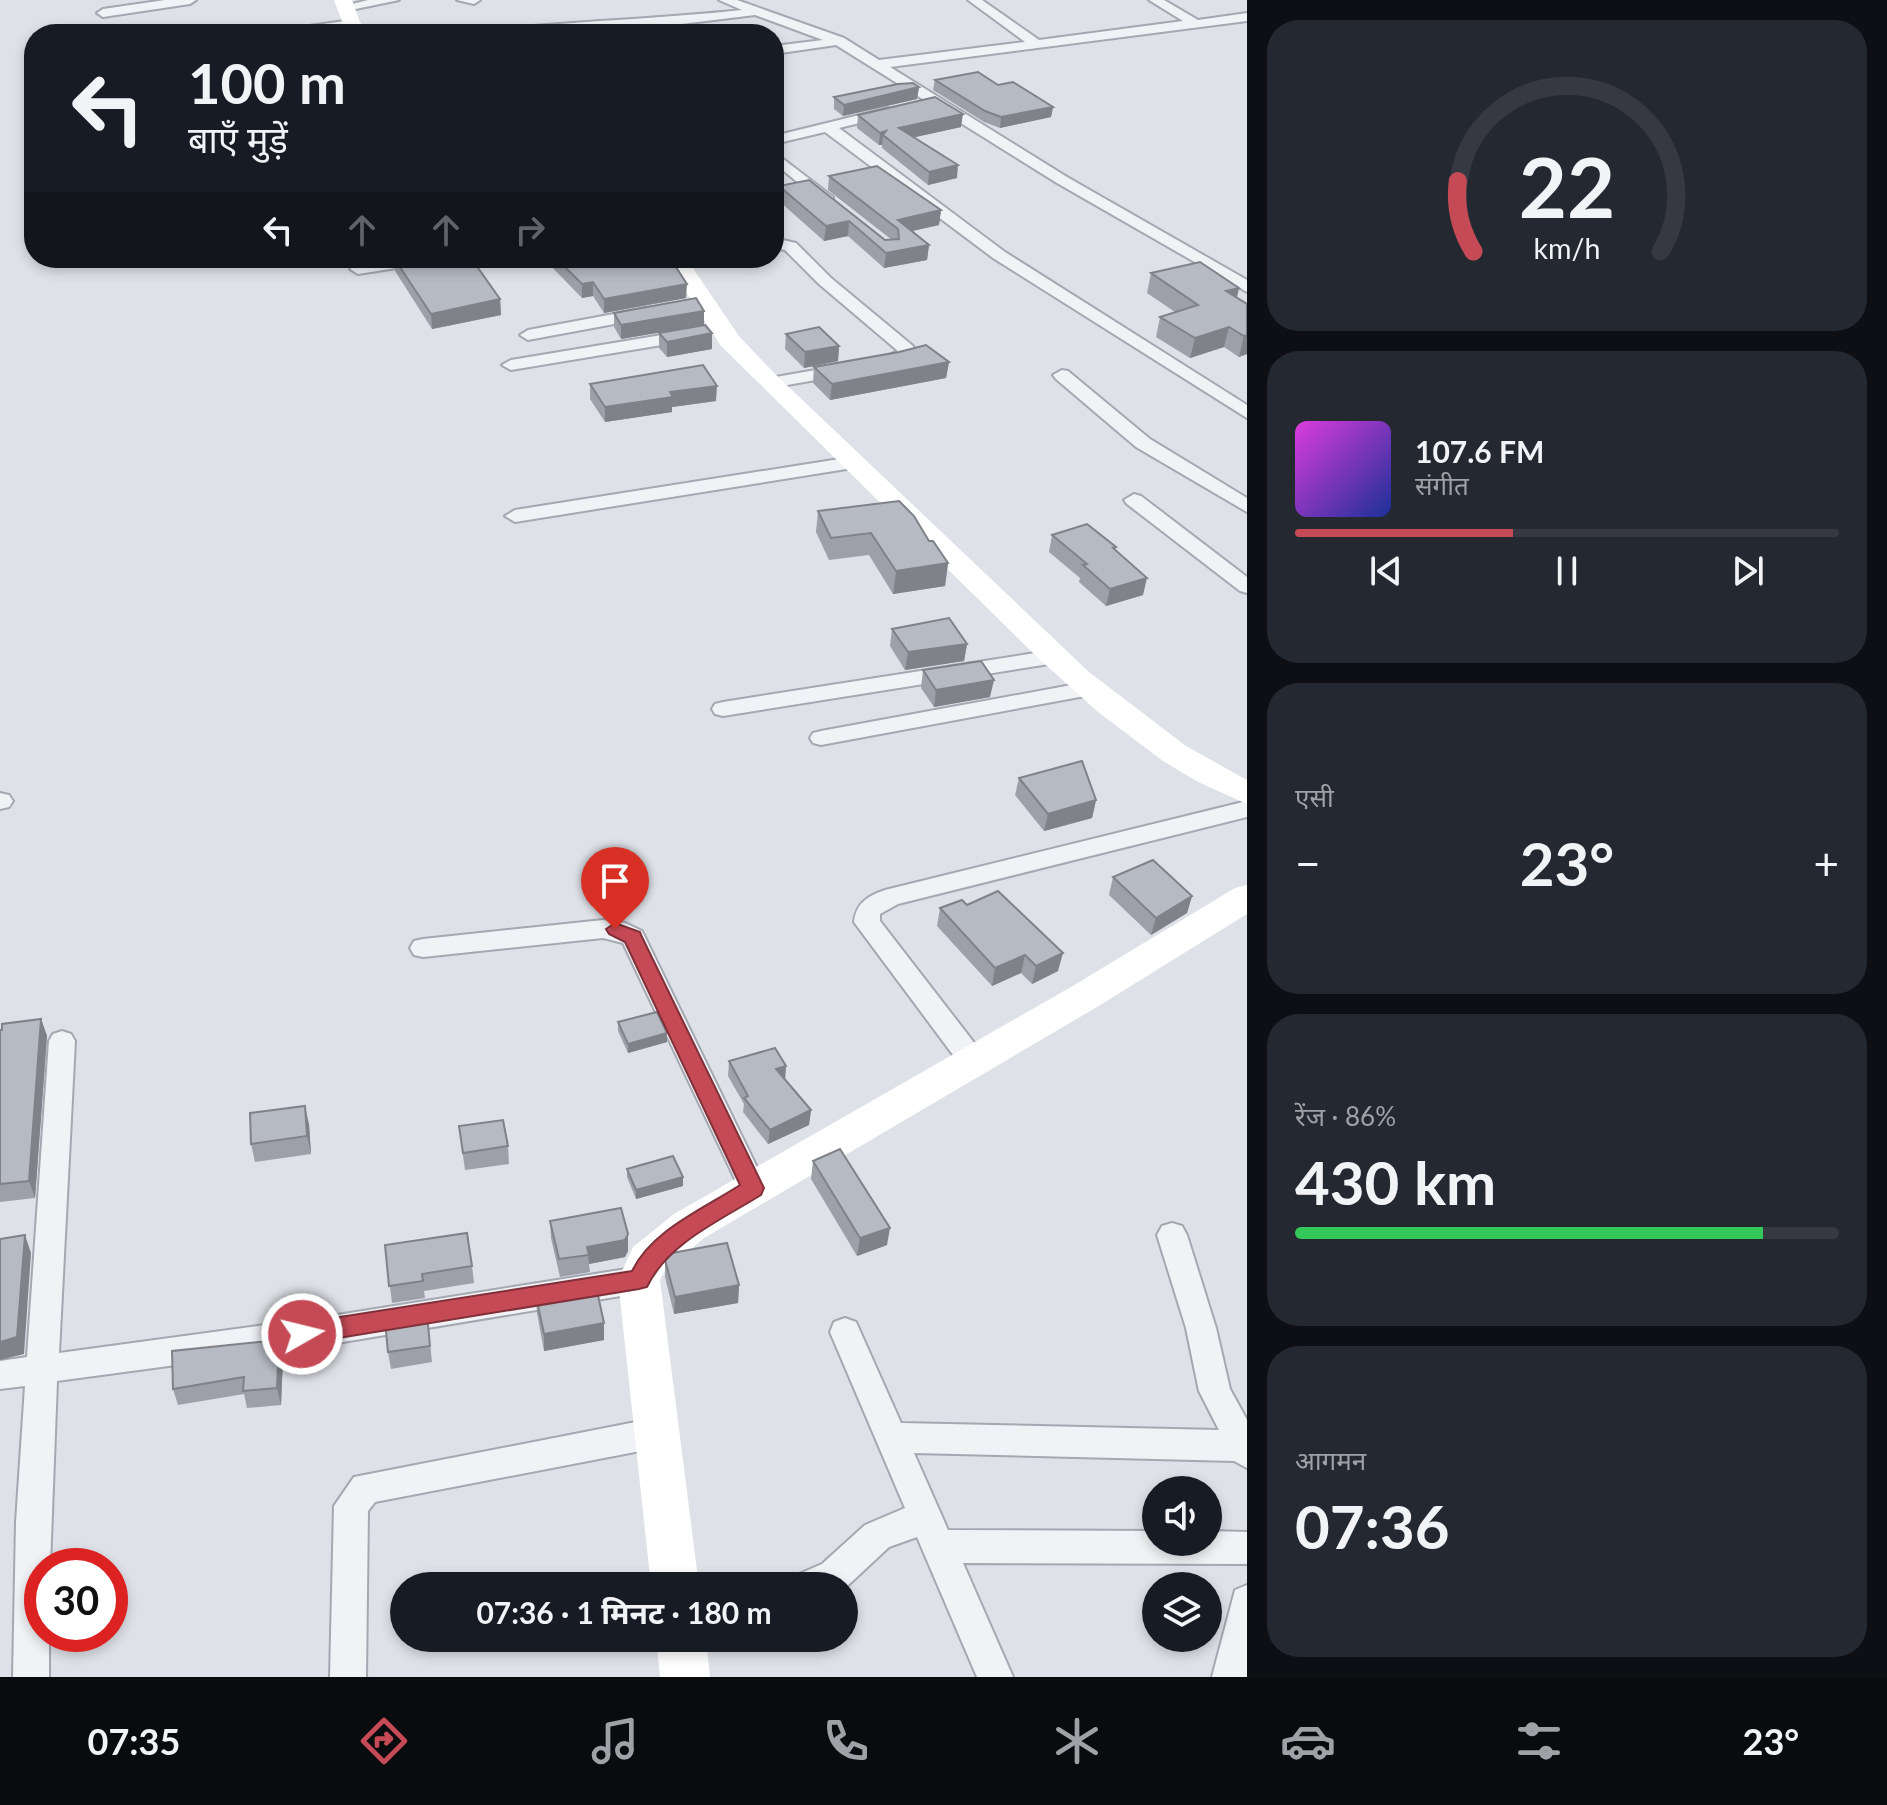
<!DOCTYPE html>
<html lang="hi">
<meta charset="utf-8">
<style>
:root{--surface:#171b24;--page:#242831;--text:#f1f3f6;--muted:#9ea1a6;--line:#363941;--accent:#c54a56}
body{margin:0;font-family:Lato,"Noto Sans Devanagari",sans-serif;background:var(--page);color:var(--text);height:100vh;display:flex;flex-direction:column;font-size:30px;white-space:nowrap}
*{box-sizing:border-box;margin:0}
p{font-size:26px;color:var(--muted)}
.icon{flex:none;width:44px;height:44px;fill:none;stroke:currentColor;stroke-width:2;stroke-linecap:round;stroke-linejoin:round}
.map{position:relative;flex:1;overflow:hidden}
.side{display:flex;flex-direction:column;gap:20px;padding:20px;background:#0d0f14;width:640px}
.side>*{flex:none}
.top-card{position:absolute;left:24px;top:24px;width:760px;height:244px;border-radius:32px;box-shadow:0 4px 12px #0003;background:#171b24;color:var(--text);overflow:hidden}
.fabs{position:absolute;left:1142px;top:1476px;display:grid;gap:16px}
.fabs a{display:grid;place-items:center;width:80px;height:80px;border-radius:50%;background:var(--surface);box-shadow:0 4px 12px #0003;font-size:40px}
.speed{position:absolute;left:24px;top:1548px;display:flex;gap:16px;font-size:40px;font-weight:700;text-align:center}
.speed>*{display:grid;place-content:center;width:104px;height:104px;border-radius:50%;background:var(--surface);box-shadow:0 4px 12px #0003;line-height:1}
.speed .limit{border:12px solid #d22;background:#fff;color:#111}
.pin{position:absolute;display:grid;place-items:center;width:68px;height:68px;color:#fff;margin:-82px -34px;border-radius:50% 50% 50% 0;rotate:-45deg;box-shadow:0 0 8px #0007}
.pin .icon{rotate:45deg}
.me{position:absolute;width:88px;margin:-44px;rotate:82deg;stroke-linejoin:round;filter:drop-shadow(0 0 6px #0008)}
.turn{display:flex;align-items:center;gap:28px;height:168px;padding:0 32px;font-size:36px}
.turn .icon{width:104px;height:104px;stroke-width:2.5}
.turn b{display:block;font-size:56px;line-height:68px}
.lanes{display:flex;align-items:center;height:76px;padding:0 32px;background:#0003;justify-content:center;gap:40px;direction:ltr}
.lanes .off{opacity:.35}
.big{font-size:60px;font-weight:700;line-height:1.1}
.side .card{flex:1;display:flex;flex-direction:column;justify-content:center;gap:12px;min-width:0;padding:0 28px;border-radius:32px;background:var(--page)}
.side .dial{align-items:center;gap:0}
.dial svg{height:208px;overflow:visible;fill:none;stroke:var(--line);stroke-width:7;stroke-linecap:round;text-anchor:middle}
.dial text{fill:var(--text);stroke:none}
.song{display:flex;align-items:center;gap:24px}
.cover{width:96px;height:96px;border-radius:12px;background:linear-gradient(135deg,hsl(300 70% 55%),hsl(230 70% 35%))}
.played{height:8px;border-radius:4px;background:linear-gradient(90deg,var(--accent) 40%,var(--line) 40%)}
.keys{display:flex;justify-content:space-around;direction:ltr}
.heat{display:flex;justify-content:space-between;align-items:center;font-size:44px;direction:ltr}
.charge{height:12px;border-radius:6px;background:linear-gradient(90deg,#34c759 86%,var(--line) 0)}
.trip{position:absolute;left:390px;top:1572px;width:468px;height:80px;border-radius:40px;background:var(--surface);box-shadow:0 4px 12px #0003;font-weight:700;line-height:80px;text-align:center}
.tabs{display:flex;height:128px;justify-content:space-around;align-items:center;background:#090b0e;color:var(--muted)}
.tabs .icon{width:56px;height:56px}
.tabs .current{color:var(--accent)}
.tabs b{font-size:36px;color:var(--text)}
main{display:flex;flex:1;min-height:0}
.map>svg:first-child{display:block}
.lines{fill:none;stroke-linecap:round;stroke-linejoin:round}
.street-casing{stroke:#a4a8b1;stroke-width:4}
.street{fill:#f1f2f6;fill-rule:evenodd}
.secondary{fill:#fff;fill-rule:evenodd}
.wall{fill:#9da0a8}
.shaded-wall{fill:#7f8288}
.building{fill:#b6bac3;stroke:#7f8288;stroke-width:2}
.route{fill:#c54a56;stroke:#803038;stroke-width:2}
</style>
<main>
<div class="map">
<svg width="1247" height="1677" viewBox="0 0 1247 1677">
<rect width="100%" height="100%" fill="#dee1e7"/>
<g class="lines">
<!-- street casing -->
<g class="street-casing">
<g id="street">
<polygon points="165,0 196,0 190,4 103,17 97,13 103,9"/>
<polygon points="368,0 399,0 346,11 340,7"/>
<polygon points="457,0 480,0 474,4"/>
<path d="M719,0H737L844,38L879,60L1025,42L968,0H982L1039,40L1183,21L1149,0H1164L1198,20L1247,13V21L890,67L1067,177L1247,280V292L1057,183L836,45L774,54V46L823,40L755,15L649,28L485,34L491,30C575,21 658,19 742,10Z"/>
<polygon points="352,20 356,21 356,27 307,34 274,34 280,30"/>
<polygon points="888,108 895,112 893,115 839,128 1005,252 1247,405 1247,418 993,258 825,132 774,144 774,136"/>
<polygon points="774,152 833,197 833,203 823,203 774,163"/>
<path d="M774,238L796,243L831,278L913,346L916,354C906,365 888,370 874,367L871,363L898,351L819,284L785,250L774,248Z"/>
<polygon points="398,258 436,258 428,263 358,274 350,269 358,264"/>
<polygon points="646,308 654,313 652,317 528,340 520,335 528,330"/>
<polygon points="692,330 698,331 700,335 698,339 511,370 502,365 511,360"/>
<polygon points="844,365 850,366 853,370 850,374 770,388 761,383 770,378"/>
<polygon points="1062,370 1068,371 1150,439 1247,498 1247,512 1136,447 1056,379 1053,375"/>
<polygon points="852,457 861,463 859,467 515,522 505,516 515,510"/>
<polygon points="1134,494 1141,496 1247,577 1247,593 1240,591 1127,504 1124,500"/>
<polygon points="1054,650 1062,652 1065,657 1062,662 723,716 715,714 712,709 715,704 723,702"/>
<polygon points="1088,682 1096,684 1099,689 1096,694 821,745 813,743 810,738 813,733 821,731"/>
<polygon points="0,793 9,795 13,801 9,807 0,809"/>
<path d="M1247,801V817L898,904L880,914V921L982,1053L986,1060L982,1067L972,1070L962,1067L854,922C856,903 868,896 885,890Z"/>
<polygon points="603,920 625,923 642,931 767,1188 763,1196 753,1200 743,1196 623,943 603,938 423,957 414,955 410,948 414,941 423,939"/>
<polygon points="62,1031 71,1034 75,1041 59,1353 331,1316 639,1267 650,1271 654,1280 650,1289 639,1293 331,1344 57,1381 50,1566 42,1566 42,1634 49,1634 49,1677 13,1677 16,1522 25,1386 0,1389 0,1361 27,1357 49,1041 53,1034"/>
<polygon points="1172,1223 1182,1226 1187,1235 1216,1328 1230,1389 1247,1420 1247,1468 1234,1461 914,1453 948,1530 1156,1531 1156,1542 1208,1542 1208,1531 1247,1532 1247,1564 963,1563 1013,1677 977,1677 917,1537 889,1547 844,1589 844,1586 794,1586 799,1574 822,1564 865,1525 905,1508 830,1332 834,1322 845,1318 856,1322 901,1423 1219,1430 1199,1391 1186,1328 1157,1235 1162,1226"/>
<polygon points="656,1418 667,1422 672,1433 667,1444 656,1448 375,1502 368,1511 366,1677 330,1677 334,1506 354,1477"/>
<polygon points="1247,1585 1247,1677 1212,1677 1235,1590"/>
</g>
</g>
<!-- street -->
<use href="#street" class="street"/>
<!-- secondary -->
<g class="secondary">
<polygon points="334,0 352,0 360,22 373,34 353,34 343,24"/>
<polygon points="664,258 686,258 739,336 774,373 1089,672 1186,746 1247,780 1247,804 1198,782 1163,761 1098,712 1037,657 721,346"/>
<polygon points="1247,885 1247,914 1097,1007 704,1238 664,1272 660,1280 699,1586 651,1586 618,1280 633,1247 674,1214 1071,987 1235,888"/>
<polygon points="656,1638 706,1638 710,1677 660,1677"/>
</g>
</g>
<!-- wall -->
<g class="wall">
<polygon points="935,80 998,85 1053,107 1051,117 1000,128 984,122 933,90"/>
<polygon points="919,87 917,99 843,116 834,109 834,97"/>
<polygon points="858,115 961,127 914,137 957,178 928,185 882,148 882,145 879,145 857,128"/>
<polygon points="829,176 941,210 939,225 912,231 929,245 927,260 884,268 848,236 824,241 779,201 779,186 885,240 892,240 828,190"/>
<polygon points="393,258 471,258 500,299 501,315 432,329 395,271"/>
<polygon points="543,258 670,258 686,298 604,313 593,296 582,298"/>
<polygon points="1151,273 1239,288 1237,298 1247,354 1239,357 1224,347 1190,358 1156,337 1160,317 1175,312 1147,293"/>
<polygon points="704,311 704,325 621,339 614,327 614,313"/>
<polygon points="659,333 712,333 712,349 667,357 659,348"/>
<polygon points="786,334 839,346 838,361 804,368 785,349"/>
<polygon points="949,362 946,378 830,400 813,383 814,367"/>
<polygon points="590,384 716,401 672,407 672,412 605,422 590,399"/>
<polygon points="818,511 929,541 948,563 945,586 893,594 869,555 829,560 816,532"/>
<polygon points="1052,535 1116,547 1115,550 1143,595 1106,606 1079,582 1080,578 1049,552"/>
<polygon points="892,629 967,644 964,661 905,670 890,646"/>
<polygon points="923,670 990,697 934,707 921,688"/>
<polygon points="1019,778 1096,800 1092,818 1044,831 1015,795"/>
<polygon points="1113,877 1192,896 1187,913 1151,935 1109,895"/>
<polygon points="967,905 1058,971 1032,984 1021,973 992,986 937,926 940,908"/>
<polygon points="41,1019 47,1036 35,1198 0,1202 0,1030"/>
<polygon points="618,1022 667,1033 667,1042 628,1053 618,1031"/>
<polygon points="729,1061 786,1066 785,1079 811,1110 809,1125 768,1144 743,1112 744,1104 728,1076"/>
<polygon points="309,1124 311,1154 255,1162 251,1144"/>
<polygon points="459,1126 508,1146 509,1164 465,1170"/>
<polygon points="813,1161 887,1245 857,1256 811,1179"/>
<polygon points="627,1169 683,1186 636,1199 627,1177"/>
<polygon points="550,1221 628,1251 625,1257 589,1264 590,1272 560,1277 551,1238"/>
<polygon points="385,1245 472,1266 474,1283 424,1291 425,1298 392,1303"/>
<polygon points="665,1260 739,1285 738,1303 674,1314 665,1277"/>
<polygon points="536,1296 604,1340 544,1351 537,1313"/>
<polygon points="427,1314 432,1362 391,1369 388,1352"/>
<polygon points="279,1340 283,1357 281,1405 247,1408 244,1394 178,1405 173,1389"/>
</g>
<!-- shaded-wall -->
<g class="shaded-wall">
<polygon points="919,87 917,99 843,116 844,105"/>
<polygon points="1053,107 1051,117 1000,128 1001,117"/>
<polygon points="963,114 961,127 898,141 899,128"/>
<polygon points="886,131 883,135 882,145 879,145 880,133"/>
<polygon points="958,165 957,178 928,185 929,172"/>
<polygon points="774,176 779,176 778,190 774,191"/>
<polygon points="941,210 939,225 899,234 898,220"/>
<polygon points="849,221 848,236 824,241 826,226"/>
<polygon points="929,245 927,260 884,268 886,253"/>
<polygon points="593,282 593,296 582,298 582,284"/>
<polygon points="687,284 686,298 604,313 604,299"/>
<polygon points="1239,288 1234,308 1226,291"/>
<polygon points="500,299 501,315 432,329 431,314"/>
<polygon points="704,311 704,325 621,339 621,325"/>
<polygon points="1229,327 1224,347 1190,358 1195,338"/>
<polygon points="712,333 712,349 667,357 667,342"/>
<polygon points="1247,335 1247,354 1239,357 1244,336"/>
<polygon points="839,346 838,361 804,368 805,352"/>
<polygon points="949,362 946,378 830,400 832,384"/>
<polygon points="717,386 716,401 672,407 672,412 605,422 605,407 670,392"/>
<polygon points="948,563 945,586 893,594 896,571"/>
<polygon points="1147,578 1143,595 1106,606 1110,589"/>
<polygon points="967,644 964,661 905,670 908,652"/>
<polygon points="994,680 990,697 934,707 936,690"/>
<polygon points="1096,800 1092,818 1044,831 1048,814"/>
<polygon points="1192,896 1187,913 1151,935 1156,918"/>
<polygon points="1063,953 1058,971 1032,984 1036,966"/>
<polygon points="1025,955 1021,973 992,986 995,968"/>
<polygon points="41,1019 47,1036 35,1198 29,1181"/>
<polygon points="667,1033 667,1042 628,1053 628,1044"/>
<polygon points="786,1066 785,1080 776,1069"/>
<polygon points="305,1106 309,1124 311,1154 307,1136"/>
<polygon points="811,1110 809,1125 768,1144 770,1130"/>
<polygon points="683,1177 683,1186 636,1199 636,1190"/>
<polygon points="890,1228 887,1245 857,1256 860,1238"/>
<polygon points="628,1234 628,1251 625,1257 589,1264 587,1247"/>
<polygon points="25,1235 31,1253 24,1354 0,1360 0,1342"/>
<polygon points="739,1285 738,1303 674,1314 675,1297"/>
<polygon points="604,1323 604,1340 544,1351 544,1334"/>
<polygon points="279,1340 283,1357 281,1405 277,1388"/>
</g>
<!-- building -->
<g class="building">
<polygon points="978,72 998,85 1013,82 1053,107 1001,117 985,111 935,80"/>
<polygon points="913,83 919,87 844,105 834,97 898,84"/>
<polygon points="935,97 963,114 899,128 958,165 929,172 883,135 886,131 880,133 858,115"/>
<polygon points="877,166 941,210 898,220 929,245 886,253 849,221 826,226 779,186 809,180 885,240 899,239 898,229 829,176"/>
<polygon points="394,258 471,258 500,299 431,314"/>
<polygon points="556,258 670,258 687,284 604,299 593,282 582,284"/>
<polygon points="1200,262 1239,288 1226,291 1247,304 1247,335 1244,336 1229,327 1195,338 1160,317 1198,305 1151,273"/>
<polygon points="696,298 704,311 621,325 614,313"/>
<polygon points="705,325 712,333 667,342 659,333"/>
<polygon points="819,327 839,346 805,352 786,334"/>
<polygon points="926,345 949,362 832,384 814,367 899,352"/>
<polygon points="703,365 717,386 670,392 673,397 605,407 590,384"/>
<polygon points="899,501 914,516 929,541 933,541 948,563 896,571 871,533 831,538 818,511"/>
<polygon points="1087,524 1116,547 1113,548 1147,578 1110,589 1083,565 1087,564 1052,535"/>
<polygon points="949,618 967,644 908,652 892,629"/>
<polygon points="981,661 994,680 936,690 923,670"/>
<polygon points="1082,761 1096,800 1048,814 1019,778"/>
<polygon points="1153,860 1192,896 1156,918 1113,877"/>
<polygon points="998,891 1063,953 1036,966 1025,955 995,968 940,908 962,900 967,905"/>
<polygon points="657,1012 667,1033 628,1044 618,1022"/>
<polygon points="41,1019 29,1181 0,1184 0,1030 2,1030 2,1024"/>
<polygon points="775,1048 786,1066 776,1069 811,1110 770,1130 744,1098 748,1096 729,1061"/>
<polygon points="305,1106 307,1136 251,1144 250,1113"/>
<polygon points="503,1120 508,1146 463,1153 459,1126"/>
<polygon points="840,1149 890,1228 860,1238 813,1161"/>
<polygon points="673,1156 683,1177 636,1190 627,1169"/>
<polygon points="621,1208 628,1234 625,1240 587,1247 589,1255 559,1259 550,1221"/>
<polygon points="467,1233 472,1266 422,1274 423,1281 389,1286 385,1245"/>
<polygon points="25,1235 17,1337 0,1342 0,1239"/>
<polygon points="727,1243 739,1285 675,1297 665,1260 672,1253"/>
<polygon points="596,1286 604,1323 544,1334 536,1296"/>
<polygon points="427,1314 430,1346 388,1352 385,1321"/>
<polygon points="279,1340 277,1388 243,1391 244,1377 173,1389 172,1351"/>
</g>
<!-- route -->
<path class="route" d="M615,923L640,932L642,937L764,1188L761,1195C721,1220 668,1243 647,1287L639,1289L302,1344L293,1341L290,1334L293,1326L302,1323L632,1271C652,1230 703,1209 740,1185L625,942L609,934L606,929Z"/>
</svg>
<div class="fabs">
<a><svg class="icon" aria-label="sound" viewBox="0 0 24 24"><path d="M4 9h4l5-4v14l-5-4H4zM17 9q2 3 0 6"/></svg></a>
<a><svg class="icon" aria-label="layers" viewBox="0 0 24 24"><path d="M12 4l9 5-9 5-9-5zM3 14l9 5 9-5"/></svg></a>
</div>
<div class="speed"><div class="limit">30</div></div>
<div class="pin" style="left:615px;top:929px;background:#d93025"><svg class="icon" aria-label="arrive" viewBox="0 0 24 24"><path d="M6 21V4h12l-3 4 3 4H6"/></svg></div>
<svg class="me" style="left:302px;top:1334px" viewBox="-20 -20 40 40"><circle r="17" fill="#c54a56" stroke="#fff" stroke-width="3"/><path d="M0-11L8 9 0 5-8 9z" fill="#fff"/></svg>
<div class="trip">07:36 · 1 मिनट · 180 m</div>
<div class="top-card">
<div class="turn"><svg class="icon" aria-label="left" viewBox="0 0 24 24"><path d="M17 20v-9H6M10 6l-5 5 5 5"/></svg><div><b>100 m</b>बाएँ मुड़ें</div></div>
<div class="lanes"><svg class="icon" aria-label="left" viewBox="0 0 24 24"><path d="M17 20v-9H6M10 6l-5 5 5 5"/></svg><svg class="icon off" aria-label="ahead" viewBox="0 0 24 24"><path d="M12 20V5M6 11l6-6 6 6"/></svg><svg class="icon off" aria-label="ahead" viewBox="0 0 24 24"><path d="M12 20V5M6 11l6-6 6 6"/></svg><svg class="icon off" aria-label="right" viewBox="0 0 24 24"><path d="M7 20v-9h11M14 6l5 5-5 5"/></svg></div>
</div>
</div>
<section class="side">
<div class="card dial"><svg viewBox="0 0 100 80">
<path d="M14 69A42 42 0 1 1 86 69"/>
<path d="M14 69A42 42 0 0 1 8 42" stroke="#c54a56"/>
<text x="50" y="56" font-size="32" font-weight="700">22</text>
<text x="50" y="72" font-size="11">km/h</text>
</svg></div>
<div class="card">
<div class="song"><i class="cover"></i><div><b>107.6 FM</b><p>संगीत</p></div></div>
<div class="played"></div>
<div class="keys"><svg class="icon" aria-label="previous" viewBox="0 0 24 24"><path d="M18 5L8 12l10 7zM5 5v14"/></svg><svg class="icon" aria-label="pause" viewBox="0 0 24 24"><path d="M8 5v14M16 5v14"/></svg><svg class="icon" aria-label="next" viewBox="0 0 24 24"><path d="M6 5l10 7-10 7zM19 5v14"/></svg></div>
</div>
<div class="card"><p>एसी</p>
<div class="heat"><a>−</a><b class="big">23°</b><a>+</a></div>
</div>
<div class="card"><p>रेंज · 86%</p><b class="big">430 km</b><div class="charge"></div></div>
<div class="card"><p>आगमन</p><b class="big">07:36</b></div>
</section>
</main>
<nav class="tabs">
<b>07:35</b>
<svg class="icon current" aria-label="directions" viewBox="0 0 24 24"><path d="M12 3l9 9-9 9-9-9zM9 14v-3h6M13 9l2 2-2 2"/></svg>
<svg class="icon" aria-label="music" viewBox="0 0 24 24"><path d="M9 18V5l10-2v13"/><circle cx="6" cy="18" r="3"/><circle cx="16" cy="16" r="3"/></svg>
<svg class="icon" aria-label="phone" viewBox="0 0 24 24"><path d="M5 4h4l2 5-3 2q2 4 5 5l2-3 5 2v4C11 20 4 13 5 4z"/></svg>
<svg class="icon" aria-label="climate" viewBox="0 0 24 24"><path d="M12 3v18M4 7l16 10M4 17L20 7"/></svg>
<svg class="icon" aria-label="car" viewBox="0 0 24 24"><path d="M5 17H2v-5l4-1 3-4h7l3 4 3 1v5h-3M9 17h6M6 11h13"/><circle cx="7" cy="17" r="2"/><circle cx="17" cy="17" r="2"/></svg>
<svg class="icon" aria-label="filters" viewBox="0 0 24 24"><path d="M4 7h16M4 17h16"/><circle cx="9" cy="7" r="2"/><circle cx="15" cy="17" r="2"/></svg>
<b>23°</b>
</nav>
